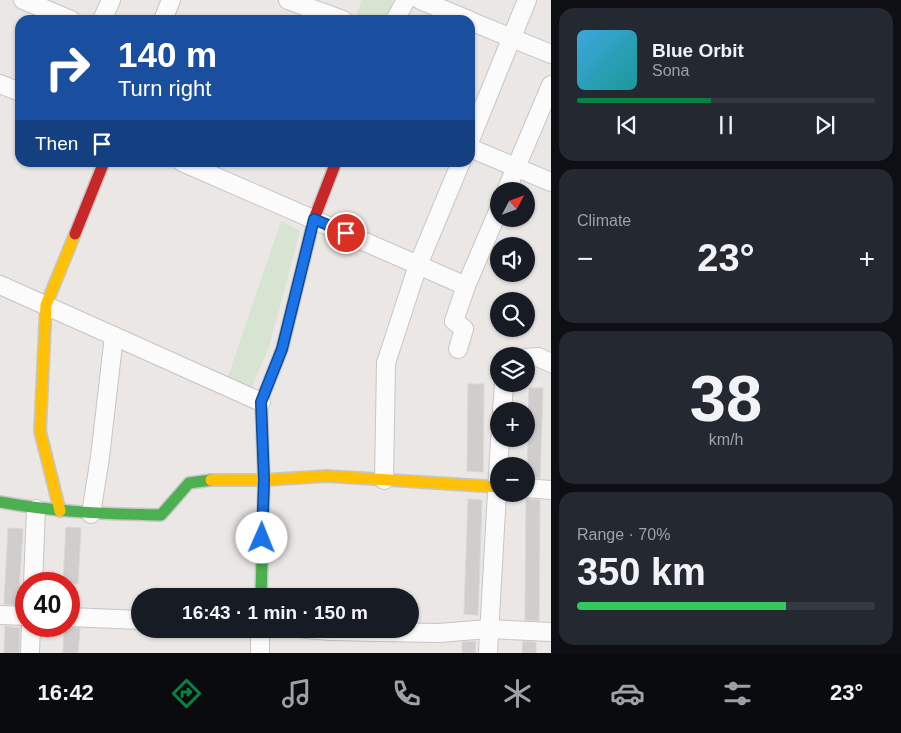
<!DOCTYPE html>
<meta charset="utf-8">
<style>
:root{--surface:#171b24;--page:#242831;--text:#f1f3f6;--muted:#9ea1a6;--line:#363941;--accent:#0b8043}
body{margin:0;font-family:Helvetica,sans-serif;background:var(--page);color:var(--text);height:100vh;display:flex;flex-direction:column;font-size:19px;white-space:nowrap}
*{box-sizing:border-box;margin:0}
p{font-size:16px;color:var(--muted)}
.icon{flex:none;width:28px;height:28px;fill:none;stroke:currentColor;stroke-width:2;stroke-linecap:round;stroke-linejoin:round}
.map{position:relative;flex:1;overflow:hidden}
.details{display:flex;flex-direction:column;gap:8px;padding:8px;background:#0d0f14;width:350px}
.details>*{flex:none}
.banner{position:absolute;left:15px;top:15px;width:460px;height:152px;border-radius:15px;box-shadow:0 1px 4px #0004;background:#1a4fa0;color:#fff;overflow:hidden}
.needle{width:32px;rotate:49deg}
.buttons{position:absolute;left:490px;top:182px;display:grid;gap:10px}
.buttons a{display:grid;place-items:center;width:45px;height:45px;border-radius:50%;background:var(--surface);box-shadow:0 1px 4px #0004;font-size:25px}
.speed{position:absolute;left:15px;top:572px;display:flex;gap:10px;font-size:25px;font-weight:700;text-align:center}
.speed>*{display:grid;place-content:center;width:65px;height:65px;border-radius:50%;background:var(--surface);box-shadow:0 1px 4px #0004;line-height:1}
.speed .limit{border:8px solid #d22;background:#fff;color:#111}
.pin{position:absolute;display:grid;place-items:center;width:42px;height:42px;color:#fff;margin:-21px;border:2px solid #fff;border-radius:50%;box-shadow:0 1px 5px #0007}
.me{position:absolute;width:55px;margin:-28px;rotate:1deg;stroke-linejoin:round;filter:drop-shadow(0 0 4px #0008)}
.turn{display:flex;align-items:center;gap:18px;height:105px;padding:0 20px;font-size:22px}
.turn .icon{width:65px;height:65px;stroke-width:2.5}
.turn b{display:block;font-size:35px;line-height:42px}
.then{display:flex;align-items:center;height:48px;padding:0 20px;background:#0003;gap:10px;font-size:19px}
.big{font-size:38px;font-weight:700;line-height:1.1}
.details .widget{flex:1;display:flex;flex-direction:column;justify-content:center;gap:8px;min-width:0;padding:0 18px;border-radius:15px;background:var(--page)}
.details .dial{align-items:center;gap:0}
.dial b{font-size:65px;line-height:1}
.song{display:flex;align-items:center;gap:15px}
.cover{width:60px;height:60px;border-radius:8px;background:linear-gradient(135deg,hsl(200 70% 55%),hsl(180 70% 35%))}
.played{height:5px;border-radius:2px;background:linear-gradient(90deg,var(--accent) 45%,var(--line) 45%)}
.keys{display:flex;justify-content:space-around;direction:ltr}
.heat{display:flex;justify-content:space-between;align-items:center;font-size:28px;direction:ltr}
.charge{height:8px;border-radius:4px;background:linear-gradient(90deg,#34c759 70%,var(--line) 0)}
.trip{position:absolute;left:131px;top:588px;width:288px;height:50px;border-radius:25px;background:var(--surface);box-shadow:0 1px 4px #0004;font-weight:700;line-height:50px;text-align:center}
.dock{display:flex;height:80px;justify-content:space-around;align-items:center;background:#090b0e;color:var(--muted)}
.dock .icon{width:35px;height:35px}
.dock .current{color:var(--accent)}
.dock b{font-size:22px;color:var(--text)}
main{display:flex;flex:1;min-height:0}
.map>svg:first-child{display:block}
.green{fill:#d6e4d1}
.building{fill:#d0cecd;stroke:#d9d6d4}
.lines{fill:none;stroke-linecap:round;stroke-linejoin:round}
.street-casing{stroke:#c6c6c6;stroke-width:20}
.fast-casing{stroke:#c6c6c6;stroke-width:14}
.slow-casing{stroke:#c6c6c6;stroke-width:14}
.jam-casing{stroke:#c6c6c6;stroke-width:14}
.street{stroke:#fcfbfb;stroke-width:18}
.fast{stroke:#4caf50;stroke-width:11}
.slow{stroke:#ffc107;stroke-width:11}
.jam{stroke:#c62828;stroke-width:11}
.route-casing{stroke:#114b97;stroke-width:12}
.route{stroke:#1a73e8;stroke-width:9}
</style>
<main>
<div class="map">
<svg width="551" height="653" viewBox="0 0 551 653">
<rect width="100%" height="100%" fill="#eae7e4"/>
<!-- green -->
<g class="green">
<polygon points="362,0 393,0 385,20 355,20"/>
<polygon points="281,221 300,231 269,347 251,388 228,377"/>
</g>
<!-- building -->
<g class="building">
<polygon points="468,384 484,384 483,472 467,471"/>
<polygon points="529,388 543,388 540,478 527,477"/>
<polygon points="468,499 482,500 478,615 464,614"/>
<polygon points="526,499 540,500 539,621 525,620"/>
<polygon points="66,527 81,528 78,584 63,584"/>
<polygon points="8,528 23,529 18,605 4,604"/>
<polygon points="5,626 20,628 19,653 4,653"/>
<polygon points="64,627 80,628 78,653 63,653"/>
<polygon points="476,641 475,653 462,653 462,642"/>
<polygon points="523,641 536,642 536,653 522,653"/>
</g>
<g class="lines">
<!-- street casing -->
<g class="street-casing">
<g id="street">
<polyline points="23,0 71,20"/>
<polyline points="288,0 343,20"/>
<polyline points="420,0 469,20"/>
<polyline points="102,20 111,0"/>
<polyline points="163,20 171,0"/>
<polyline points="395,20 406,0"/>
<polyline points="470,21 551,54"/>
<polyline points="0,84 20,92"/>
<polyline points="470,140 527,0"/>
<polyline points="470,148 551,182"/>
<polyline points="182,162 466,286"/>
<polyline points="506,191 551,85"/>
<polyline points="0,285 261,402"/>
<polyline points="458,349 464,329 454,321 466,286 499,209"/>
<polyline points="526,358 538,357 551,363"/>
<polyline points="502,411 504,384"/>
<polyline points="384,480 386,363 418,265 461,162"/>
<polyline points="526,488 551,490"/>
<polyline points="91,514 100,457 114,336"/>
<polyline points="33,584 36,509"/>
<polyline points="0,615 26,616"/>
<polyline points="69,617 140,620"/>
<polyline points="260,629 260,653"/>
<polyline points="306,629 331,631 379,632 439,633 488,629 551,632"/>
<polyline points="30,653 31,626"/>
<polyline points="488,653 500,439"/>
</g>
</g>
<!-- fast casing -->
<g class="fast-casing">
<g id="fast">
<path d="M0,502C54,512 106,514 161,515L189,483L211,480"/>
<polyline points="261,596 264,480 261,402 282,349 291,313"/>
</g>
</g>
<!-- slow casing -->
<g class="slow-casing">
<g id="slow">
<polyline points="211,480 264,480 327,476 499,487"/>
<polyline points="60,511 40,431 46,305 75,234"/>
</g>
</g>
<!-- jam casing -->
<g class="jam-casing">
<g id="jam">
<polyline points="75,234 104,162"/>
<polyline points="291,313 314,219 336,162"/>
</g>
</g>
<!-- street -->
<use href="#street" class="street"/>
<!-- fast -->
<use href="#fast" class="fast"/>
<!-- slow -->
<use href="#slow" class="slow"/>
<!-- jam -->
<use href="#jam" class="jam"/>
</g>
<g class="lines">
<!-- route casing -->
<g class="route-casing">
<polyline id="route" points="262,538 264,480 261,402 282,349 314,219 346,233"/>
</g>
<!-- route -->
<use href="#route" class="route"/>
</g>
</svg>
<div class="buttons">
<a><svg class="needle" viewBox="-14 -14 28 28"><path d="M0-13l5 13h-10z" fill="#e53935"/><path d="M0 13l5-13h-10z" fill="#9ea1a6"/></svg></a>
<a><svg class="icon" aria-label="sound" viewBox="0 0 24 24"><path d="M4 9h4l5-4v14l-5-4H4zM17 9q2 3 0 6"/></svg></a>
<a><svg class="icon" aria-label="search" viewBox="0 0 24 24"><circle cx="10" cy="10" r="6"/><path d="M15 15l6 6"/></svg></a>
<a><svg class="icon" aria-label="layers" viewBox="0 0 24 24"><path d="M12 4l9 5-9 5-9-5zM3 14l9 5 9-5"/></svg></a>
<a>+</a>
<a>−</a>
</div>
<div class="speed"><div class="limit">40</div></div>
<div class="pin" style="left:346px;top:233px;background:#d93025"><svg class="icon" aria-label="arrive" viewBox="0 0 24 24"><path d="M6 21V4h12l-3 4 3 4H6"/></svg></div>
<svg class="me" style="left:262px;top:538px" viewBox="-20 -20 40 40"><circle r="19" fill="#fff"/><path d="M0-13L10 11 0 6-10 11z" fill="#1a73e8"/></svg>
<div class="trip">16:43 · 1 min · 150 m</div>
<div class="banner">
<div class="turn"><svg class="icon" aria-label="right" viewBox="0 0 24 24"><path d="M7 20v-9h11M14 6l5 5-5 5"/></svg><div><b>140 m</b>Turn right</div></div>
<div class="then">Then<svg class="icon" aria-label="arrive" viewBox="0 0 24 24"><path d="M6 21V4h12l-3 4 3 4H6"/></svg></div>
</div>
</div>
<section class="details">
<div class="widget">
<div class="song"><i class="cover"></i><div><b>Blue Orbit</b><p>Sona</p></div></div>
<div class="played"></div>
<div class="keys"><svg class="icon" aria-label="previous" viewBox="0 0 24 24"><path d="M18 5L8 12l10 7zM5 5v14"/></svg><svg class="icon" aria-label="pause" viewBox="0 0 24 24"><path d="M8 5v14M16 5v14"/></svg><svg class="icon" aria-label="next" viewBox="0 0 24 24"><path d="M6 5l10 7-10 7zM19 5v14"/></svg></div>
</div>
<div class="widget"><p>Climate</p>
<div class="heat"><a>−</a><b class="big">23°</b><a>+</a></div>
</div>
<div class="widget dial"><b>38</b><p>km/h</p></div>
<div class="widget"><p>Range · 70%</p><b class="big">350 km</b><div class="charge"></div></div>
</section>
</main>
<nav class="dock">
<b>16:42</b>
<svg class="icon current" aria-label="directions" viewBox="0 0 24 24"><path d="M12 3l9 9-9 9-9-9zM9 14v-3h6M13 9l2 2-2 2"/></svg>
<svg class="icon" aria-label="music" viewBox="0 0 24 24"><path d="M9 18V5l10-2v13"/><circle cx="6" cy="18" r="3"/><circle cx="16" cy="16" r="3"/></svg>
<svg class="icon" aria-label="phone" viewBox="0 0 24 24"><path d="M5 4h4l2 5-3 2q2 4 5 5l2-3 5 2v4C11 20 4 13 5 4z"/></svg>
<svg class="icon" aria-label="climate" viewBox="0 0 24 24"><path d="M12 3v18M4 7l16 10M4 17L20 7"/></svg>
<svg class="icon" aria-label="car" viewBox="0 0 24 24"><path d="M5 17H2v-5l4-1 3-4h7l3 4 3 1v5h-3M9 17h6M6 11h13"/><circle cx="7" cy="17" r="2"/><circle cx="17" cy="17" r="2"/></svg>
<svg class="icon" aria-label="filters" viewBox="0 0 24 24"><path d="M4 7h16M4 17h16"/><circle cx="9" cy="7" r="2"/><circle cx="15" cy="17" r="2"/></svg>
<b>23°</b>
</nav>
